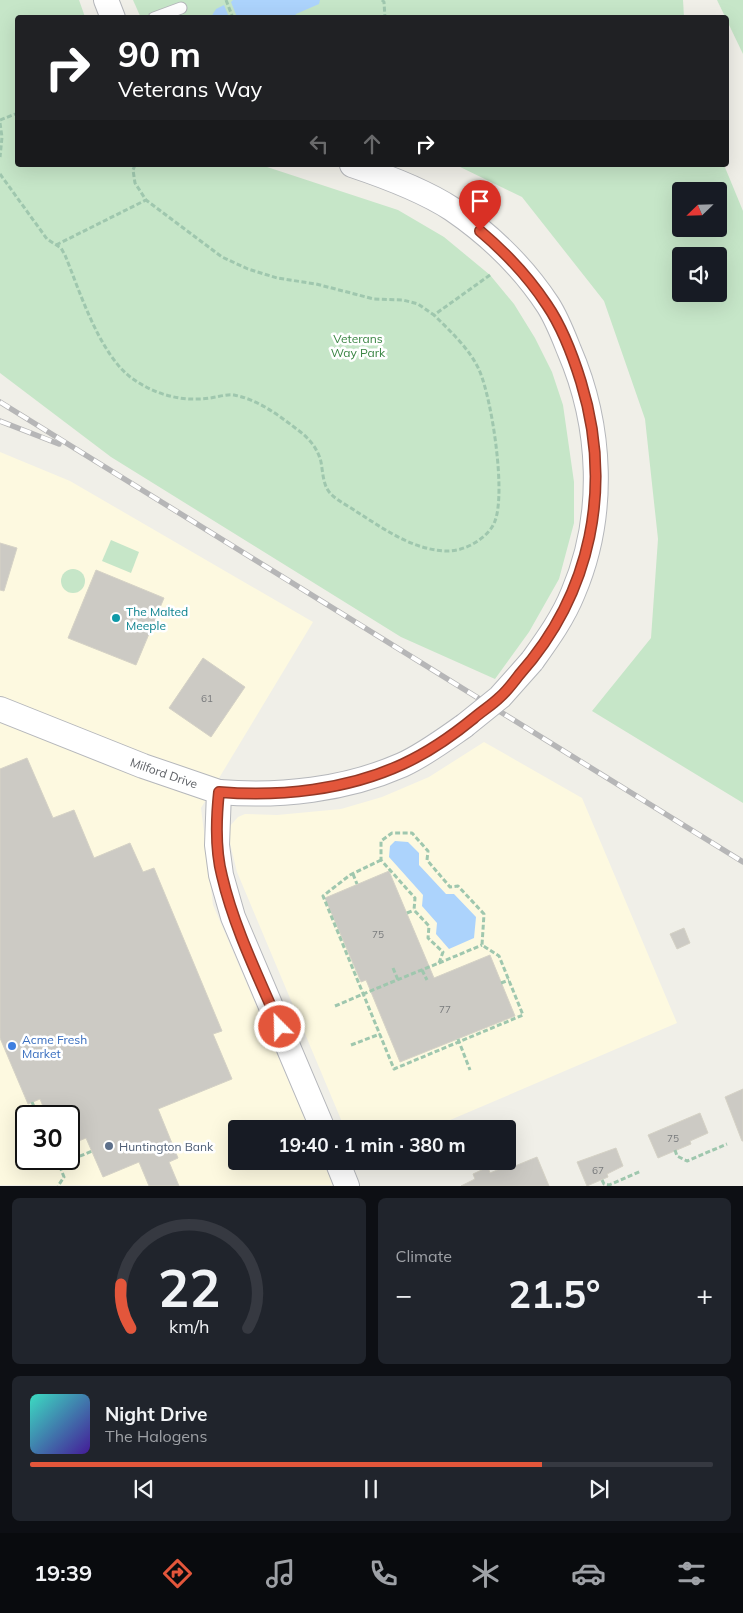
<!DOCTYPE html>
<meta charset="utf-8">
<style>
:root{--surface:#171b24;--page:#20242c;--text:#f1f3f6;--muted:#9ea1a6;--line:#363941;--accent:#e3563b}
body{margin:0;font-family:Mulish,sans-serif;background:var(--page);color:var(--text);height:100vh;display:flex;flex-direction:column;font-size:19px;white-space:nowrap}
*{box-sizing:border-box;margin:0}
p{font-size:16px;color:var(--muted)}
.icon{flex:none;width:28px;height:28px;fill:none;stroke:currentColor;stroke-width:2;stroke-linecap:round;stroke-linejoin:round}
.map{position:relative;height:1186px;overflow:hidden}
.details{display:flex;flex-direction:column;gap:12px;padding:12px;background:#0d0f14;flex:1}
.details>*{flex:none}
.banner{position:absolute;left:15px;top:15px;width:714px;height:152px;border-radius:5px;box-shadow:0 5px 20px #0002;background:#202124;color:#fff;overflow:hidden}
.needle{width:32px;rotate:247deg}
.tools{position:absolute;left:672px;top:182px;display:grid;gap:10px}
.tools a{display:grid;place-items:center;width:55px;height:55px;border-radius:5px;background:var(--surface);box-shadow:0 5px 20px #0002;font-size:25px}
.speed{position:absolute;left:15px;top:1105px;display:flex;gap:10px;font-size:25px;font-weight:700;text-align:center}
.speed>*{display:grid;place-content:center;width:65px;height:65px;border-radius:50%;background:var(--surface);box-shadow:0 5px 20px #0002;line-height:1}
.speed .limit{border:2px solid #111;border-radius:8px;background:#fff;color:#111}
.pin{position:absolute;display:grid;place-items:center;width:42px;height:42px;color:#fff;margin:-51px -21px;border-radius:50% 50% 50% 0;rotate:-45deg;box-shadow:0 0 5px #0007}
.pin .icon{rotate:45deg}
.me{position:absolute;width:55px;margin:-28px;rotate:337deg;stroke-linejoin:round;filter:drop-shadow(0 0 4px #0008)}
.turn{display:flex;align-items:center;gap:18px;height:105px;padding:0 20px;font-size:22px}
.turn .icon{width:65px;height:65px;stroke-width:2.5}
.turn b{display:block;font-size:35px;line-height:42px}
.lanes{display:flex;align-items:center;height:48px;padding:0 20px;background:#0003;justify-content:center;gap:25px;direction:ltr}
.lanes .off{opacity:.35}
.big{font-size:38px;font-weight:700;line-height:1.1}
.details .tile{flex:1;display:flex;flex-direction:column;justify-content:center;gap:8px;min-width:0;padding:0 18px;border-radius:8px;background:var(--page)}
.details .dial{align-items:center;gap:0}
.dial svg{height:130px;overflow:visible;fill:none;stroke:var(--line);stroke-width:7;stroke-linecap:round;text-anchor:middle}
.dial text{fill:var(--text);stroke:none}
.song{display:flex;align-items:center;gap:15px}
.cover{width:60px;height:60px;border-radius:8px;background:linear-gradient(135deg,hsl(170 70% 55%),hsl(260 70% 35%))}
.played{height:5px;border-radius:2px;background:linear-gradient(90deg,var(--accent) 75%,var(--line) 75%)}
.keys{display:flex;justify-content:space-around;direction:ltr}
.heat{display:flex;justify-content:space-between;align-items:center;font-size:28px;direction:ltr}
.details .tiles{flex:1;display:grid;gap:12px;grid-template-columns:1fr 1fr}
.tile:last-child{grid-column:span 2}
.trip{position:absolute;left:228px;top:1120px;width:288px;height:50px;border-radius:5px;background:var(--surface);box-shadow:0 5px 20px #0002;font-weight:700;line-height:50px;text-align:center}
.menu{display:flex;height:80px;justify-content:space-around;align-items:center;background:#090b0e;color:var(--muted)}
.menu .icon{width:35px;height:35px}
.menu .current{color:var(--accent)}
.menu b{font-size:22px;color:var(--text)}
.map>svg:first-child{display:block}
.commercial{fill:#fdf9e0;fill-rule:evenodd}
.green{fill:#c6e6c8;fill-rule:evenodd}
.water{fill:#acd3fc}
.building{fill:#cccac4;stroke:#d5d2c6}
.lines{fill:none;stroke-linecap:round;stroke-linejoin:round}
.service-casing{stroke:#b5b7bb;stroke-width:13}
.minor-casing{stroke:#b5b7bb;stroke-width:26}
.path{stroke:#9fc7ae;stroke-width:3;stroke-dasharray:5 2.5;stroke-linecap:butt}
.service{stroke:#fff;stroke-width:11}
.minor{stroke:#fff;stroke-width:24}
.rail-casing{stroke:#b6b6b7;stroke-width:5.5}
.rail{stroke:#fff;stroke-width:4;stroke-dasharray:11;stroke-linecap:butt}
.minor-bridge-casing{stroke:#b5b7bb;stroke-width:26;stroke-linecap:butt}
.minor-bridge{stroke:#fff;stroke-width:24}
.route-casing{stroke:#943826;stroke-width:12}
.route{stroke:#e3563b;stroke-width:9}
.culture-dot{fill:#0f9aa8;stroke:#fff;stroke-width:2}
.shop-dot{fill:#3f7fe0;stroke:#fff;stroke-width:2}
.service-dot{fill:#5c6f8a;stroke:#fff;stroke-width:2}
.labels{text-anchor:middle;dominant-baseline:central;stroke-width:5;stroke-linejoin:round;paint-order:stroke}
.number-label{font-size:10px;fill:#7a7c7e}
.park-label{font-size:12px;fill:#398442;stroke:#fff}
.culture-label{font-size:12px;fill:#0d838f;stroke:#fff;text-anchor:start}
.street-label{font-size:12px;fill:#5f6267;stroke:#fff}
.shop-label{font-size:12px;fill:#366cbe;stroke:#fff;text-anchor:start}
.service-label{font-size:12px;fill:#4e5e75;stroke:#fff;text-anchor:start}
</style>
<div class="map">
<svg width="743" height="1186" viewBox="0 0 743 1186">
<rect width="100%" height="100%" fill="#f0efe8"/>
<!-- commercial -->
<g class="commercial">
<path d="M0,452L70,481L313,622L201,808L213,905L309,1129H236V1161H323L333,1185H0ZM26,1116H69V1159H26Z"/>
<polygon points="484,742 582,798 677,1023 429,1129 345,1129 237,872 229,839 229,827 238,817 245,814 277,815 341,809 382,797 429,777"/>
</g>
<!-- green -->
<g class="green">
<polygon points="0,0 79,0 85,17 18,18 18,165 261,165 398,210 444,237 490,275 514,304 535,338 552,372 563,405 574,482 574,523 559,579 529,632 495,679 401,637 111,457 0,373"/>
<polygon points="133,0 683,0 684,17 141,18"/>
<polygon points="717,0 743,0 743,54"/>
<path d="M456,165H724L743,211V803L592,711L651,638L658,539L645,419L604,301L522,197ZM681,191H719V229H681ZM681,256H719V294H681Z"/>
<polygon points="111,540 139,552 131,573 102,561"/>
<circle cx="73" cy="581" r="12"/>
</g>
<!-- water -->
<g class="water">
<polygon points="233,0 320,0 319,4 296,14 294,17 244,18 237,17 231,2"/>
<polygon points="224,5 229,17 211,17 216,9"/>
<polygon points="395,841 408,842 419,853 419,865 446,894 454,894 476,917 474,938 449,949 436,934 437,923 422,906 423,895 389,857 390,846"/>
</g>
<!-- building -->
<g class="building">
<polygon points="0,543 17,548 4,591 0,590"/>
<polygon points="96,570 164,598 136,665 68,638"/>
<polygon points="203,658 245,687 211,737 169,708"/>
<polygon points="27,758 53,818 74,810 94,858 130,843 143,872 154,868 222,1031 213,1034 232,1079 158,1109 178,1158 169,1162 179,1186 149,1186 139,1162 103,1177 86,1138 69,1145 69,1116 47,1116 40,1099 28,1104 0,1038 0,769"/>
<polygon points="389,871 434,978 490,955 515,1016 400,1062 366,980 361,982 325,898"/>
<polygon points="684,928 690,943 677,949 670,934"/>
<polygon points="743,1089 743,1141 742,1141 725,1097"/>
<polygon points="700,1113 708,1133 690,1141 691,1144 658,1158 648,1135"/>
<polygon points="616,1148 623,1166 607,1174 608,1177 587,1186 577,1162"/>
<polygon points="537,1157 549,1186 461,1186 475,1179 473,1174 488,1167 490,1173 514,1163 515,1166"/>
</g>
<g class="lines">
<!-- service casing -->
<g class="service-casing">
<polyline id="service" points="154,18 181,8"/>
</g>
<!-- minor casing -->
<g class="minor-casing">
<g id="minor">
<polyline points="106,0 113,18"/>
<path d="M352,165C382,175 426,192 452,209C490,235 523,267 548,305C557,319 563,335 569,350C602,426 606,516 573,593C563,618 547,640 532,661"/>
<polyline points="0,709 143,766 219,792 217,845 221,875 233,917 323,1129"/>
<path d="M219,792C280,797 345,790 402,765C424,755 444,740 464,726"/>
<polyline points="337,1161 347,1186"/>
</g>
</g>
<!-- path -->
<g class="path">
<polyline points="226,0 233,18"/>
<polyline points="382,0 384,2 385,18"/>
<polyline points="0,120 18,113"/>
<polyline points="0,123 2,137 0,157"/>
<polyline points="135,165 133,170 135,183 146,200 222,257 248,269 277,278 316,284 374,299 403,300 418,304 434,315 490,275"/>
<path d="M0,174L47,239L61,248L65,255C80,292 100,356 133,379C156,395 182,402 210,398C218,397 227,394 234,395C259,400 278,415 298,430C309,438 318,449 321,462C323,473 323,485 330,493C337,501 349,506 357,512C384,529 413,550 446,551C464,552 489,538 495,521C506,492 492,401 480,372C471,350 450,331 434,315"/>
<polyline points="56,245 146,200"/>
<polyline points="353,874 357,884"/>
<polyline points="407,913 414,910"/>
<polyline points="439,963 482,945"/>
<polyline points="393,968 398,980"/>
<polyline points="422,970 427,980"/>
<polyline points="501,983 509,980"/>
<path d="M335,1006C370,991 404,977 439,963L443,952L428,938L429,926L414,910L415,898L381,860V841L392,833H412L428,851L427,860L450,887L458,886L484,914L482,945L499,956L523,1015L394,1069L323,896L350,875L381,860"/>
<polyline points="458,1039 470,1070"/>
<polyline points="351,1045 380,1034"/>
<polyline points="32,1102 38,1116"/>
<polyline points="675,1150 677,1156 687,1161 727,1144"/>
<polyline points="57,1159 64,1177 58,1186"/>
<polyline points="59,1165 92,1151"/>
<polyline points="602,1180 604,1184 609,1185 641,1171"/>
</g>
<!-- service -->
<use href="#service" class="service"/>
<!-- minor -->
<use href="#minor" class="minor"/>
<!-- rail casing -->
<g class="rail-casing">
<g id="rail">
<polyline points="0,402 743,862"/>
<polyline points="0,421 59,444"/>
</g>
</g>
<!-- rail -->
<use href="#rail" class="rail"/>
<!-- minor-bridge casing -->
<g class="minor-bridge-casing">
<polyline id="minor-bridge" points="464,726 500,697 532,661"/>
</g>
<!-- minor-bridge -->
<use href="#minor-bridge" class="minor-bridge"/>
</g>
<g class="lines">
<!-- route casing -->
<g class="route-casing">
<path id="route" d="M280,1027C259,978 234,928 222,876C215,849 216,820 219,792C280,797 347,790 403,764C429,752 452,736 474,718C482,711 492,705 500,697C507,691 513,683 519,675C592,593 613,486 581,382C573,356 562,327 547,305C528,276 506,253 480,231"/>
</g>
<!-- route -->
<use href="#route" class="route"/>
</g>
<!-- markers -->
<circle class="culture-dot" cx="116" cy="618" r="5"/>
<circle class="shop-dot" cx="12" cy="1046" r="5"/>
<circle class="service-dot" cx="109" cy="1146" r="5"/>
<g class="labels">
<!-- number labels -->
<g class="number-label">
<text x="207" y="698">61</text>
<text x="378" y="934">75</text>
<text x="445" y="1009">77</text>
<text x="673" y="1138">75</text>
<text x="598" y="1170">67</text>
</g>
<!-- park labels -->
<g class="park-label">
<text x="358" y="338">Veterans<tspan x="358" dy="14">Way Park</tspan></text>
</g>
<!-- culture labels -->
<g class="culture-label">
<text x="126" y="611">The Malted<tspan x="126" dy="14">Meeple</tspan></text>
</g>
<!-- street labels -->
<g class="street-label">
<text transform="translate(164 773) rotate(19)">Milford Drive</text>
</g>
<!-- shop labels -->
<g class="shop-label">
<text x="22" y="1039">Acme Fresh<tspan x="22" dy="14">Market</tspan></text>
</g>
<!-- service labels -->
<g class="service-label">
<text x="119" y="1146">Huntington Bank</text>
</g>
</g>
</svg>
<div class="tools">
<a><svg class="needle" viewBox="-14 -14 28 28"><path d="M0-13l5 13h-10z" fill="#e53935"/><path d="M0 13l5-13h-10z" fill="#9ea1a6"/></svg></a>
<a><svg class="icon" aria-label="sound" viewBox="0 0 24 24"><path d="M4 9h4l5-4v14l-5-4H4zM17 9q2 3 0 6"/></svg></a>
</div>
<div class="speed"><div class="limit">30</div></div>
<div class="pin" style="left:480px;top:231px;background:#d93025"><svg class="icon" aria-label="arrive" viewBox="0 0 24 24"><path d="M6 21V4h12l-3 4 3 4H6"/></svg></div>
<svg class="me" style="left:280px;top:1027px" viewBox="-20 -20 40 40"><circle r="17" fill="#e3563b" stroke="#fff" stroke-width="3"/><path d="M0-11L8 9 0 5-8 9z" fill="#fff"/></svg>
<div class="trip">19:40 · 1 min · 380 m</div>
<div class="banner">
<div class="turn"><svg class="icon" aria-label="right" viewBox="0 0 24 24"><path d="M7 20v-9h11M14 6l5 5-5 5"/></svg><div><b>90 m</b>Veterans Way</div></div>
<div class="lanes"><svg class="icon off" aria-label="left" viewBox="0 0 24 24"><path d="M17 20v-9H6M10 6l-5 5 5 5"/></svg><svg class="icon off" aria-label="ahead" viewBox="0 0 24 24"><path d="M12 20V5M6 11l6-6 6 6"/></svg><svg class="icon" aria-label="right" viewBox="0 0 24 24"><path d="M7 20v-9h11M14 6l5 5-5 5"/></svg></div>
</div>
</div>
<section class="details">
<div class="tiles">
<div class="tile dial"><svg viewBox="0 0 100 80">
<path d="M14 69A42 42 0 1 1 86 69"/>
<path d="M14 69A42 42 0 0 1 8 42" stroke="#e3563b"/>
<text x="50" y="56" font-size="32" font-weight="700">22</text>
<text x="50" y="72" font-size="11">km/h</text>
</svg></div>
<div class="tile"><p>Climate</p>
<div class="heat"><a>−</a><b class="big">21.5°</b><a>+</a></div>
</div>
<div class="tile">
<div class="song"><i class="cover"></i><div><b>Night Drive</b><p>The Halogens</p></div></div>
<div class="played"></div>
<div class="keys"><svg class="icon" aria-label="previous" viewBox="0 0 24 24"><path d="M18 5L8 12l10 7zM5 5v14"/></svg><svg class="icon" aria-label="pause" viewBox="0 0 24 24"><path d="M8 5v14M16 5v14"/></svg><svg class="icon" aria-label="next" viewBox="0 0 24 24"><path d="M6 5l10 7-10 7zM19 5v14"/></svg></div>
</div>
</div>
</section>
<nav class="menu">
<b>19:39</b>
<svg class="icon current" aria-label="directions" viewBox="0 0 24 24"><path d="M12 3l9 9-9 9-9-9zM9 14v-3h6M13 9l2 2-2 2"/></svg>
<svg class="icon" aria-label="music" viewBox="0 0 24 24"><path d="M9 18V5l10-2v13"/><circle cx="6" cy="18" r="3"/><circle cx="16" cy="16" r="3"/></svg>
<svg class="icon" aria-label="phone" viewBox="0 0 24 24"><path d="M5 4h4l2 5-3 2q2 4 5 5l2-3 5 2v4C11 20 4 13 5 4z"/></svg>
<svg class="icon" aria-label="climate" viewBox="0 0 24 24"><path d="M12 3v18M4 7l16 10M4 17L20 7"/></svg>
<svg class="icon" aria-label="car" viewBox="0 0 24 24"><path d="M5 17H2v-5l4-1 3-4h7l3 4 3 1v5h-3M9 17h6M6 11h13"/><circle cx="7" cy="17" r="2"/><circle cx="17" cy="17" r="2"/></svg>
<svg class="icon" aria-label="filters" viewBox="0 0 24 24"><path d="M4 7h16M4 17h16"/><circle cx="9" cy="7" r="2"/><circle cx="15" cy="17" r="2"/></svg>
</nav>
